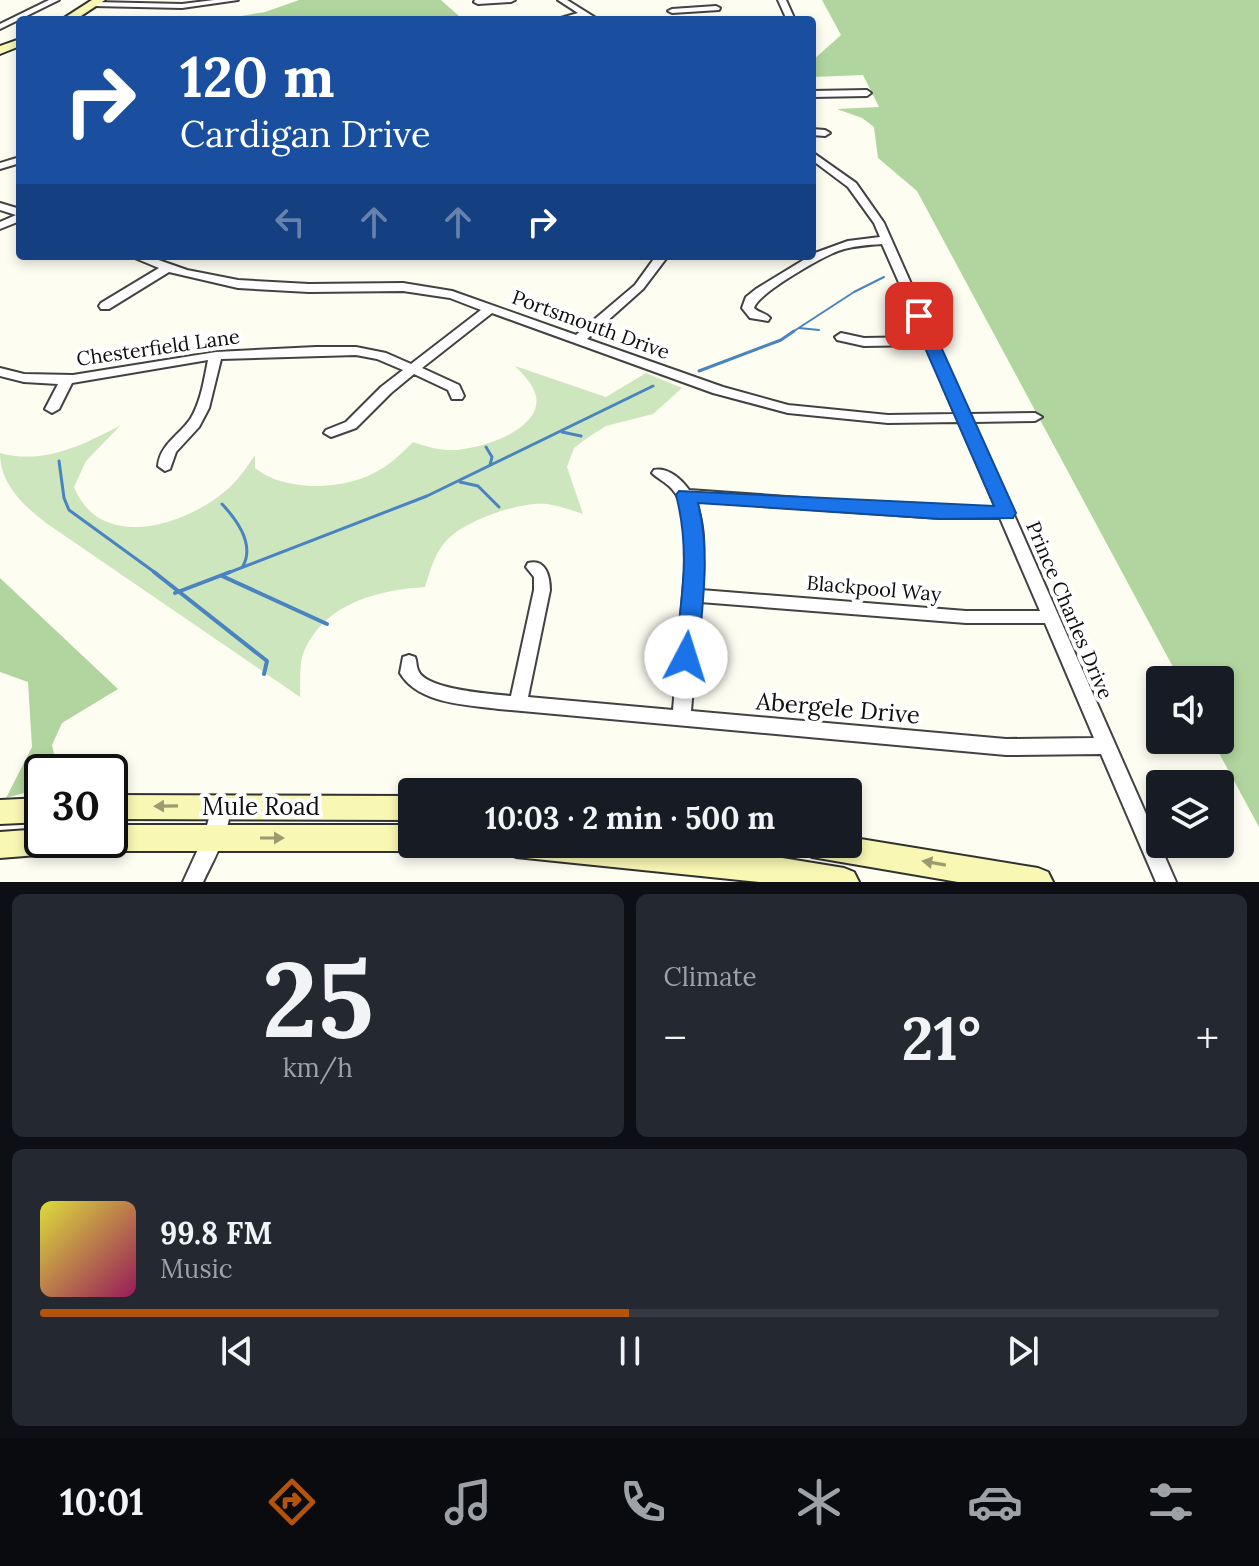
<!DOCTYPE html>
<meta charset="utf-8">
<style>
:root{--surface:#171b24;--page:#242831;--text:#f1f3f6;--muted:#9ea1a6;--line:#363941;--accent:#b45309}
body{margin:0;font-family:Lora,serif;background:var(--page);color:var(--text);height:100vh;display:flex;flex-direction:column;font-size:30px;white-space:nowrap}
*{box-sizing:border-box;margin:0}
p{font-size:26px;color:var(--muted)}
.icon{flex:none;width:44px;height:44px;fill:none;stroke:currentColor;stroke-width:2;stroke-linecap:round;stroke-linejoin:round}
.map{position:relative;height:882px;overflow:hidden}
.drawer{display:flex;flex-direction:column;gap:12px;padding:12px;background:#0d0f14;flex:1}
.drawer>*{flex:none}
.banner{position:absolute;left:16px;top:16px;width:800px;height:244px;border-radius:8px;box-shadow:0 4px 12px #0003;background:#1a4fa0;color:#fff;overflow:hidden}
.fabs{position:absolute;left:1146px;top:666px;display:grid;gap:16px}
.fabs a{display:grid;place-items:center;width:88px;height:88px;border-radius:8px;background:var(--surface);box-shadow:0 4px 12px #0003;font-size:40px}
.speed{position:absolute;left:24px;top:754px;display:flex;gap:16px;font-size:40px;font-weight:700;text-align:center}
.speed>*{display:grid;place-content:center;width:104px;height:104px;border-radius:50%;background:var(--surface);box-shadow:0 4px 12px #0003;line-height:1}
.speed .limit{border:4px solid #111;border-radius:12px;background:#fff;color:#111}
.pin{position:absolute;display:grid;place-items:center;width:68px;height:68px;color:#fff;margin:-34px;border-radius:16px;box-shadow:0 4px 12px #0006}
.me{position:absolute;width:88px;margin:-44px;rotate:5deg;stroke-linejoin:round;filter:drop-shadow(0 0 6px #0008)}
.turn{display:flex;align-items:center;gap:28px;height:168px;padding:0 32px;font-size:36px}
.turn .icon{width:104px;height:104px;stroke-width:2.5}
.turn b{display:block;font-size:56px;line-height:68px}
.lanes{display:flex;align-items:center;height:76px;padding:0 32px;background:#0003;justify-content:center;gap:40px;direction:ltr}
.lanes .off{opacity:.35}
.big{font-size:60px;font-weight:700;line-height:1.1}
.drawer .tile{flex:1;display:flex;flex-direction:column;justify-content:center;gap:12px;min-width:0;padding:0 28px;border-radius:12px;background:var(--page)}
.drawer .dial{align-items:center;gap:0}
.dial b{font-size:104px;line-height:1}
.song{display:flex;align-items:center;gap:24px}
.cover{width:96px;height:96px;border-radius:12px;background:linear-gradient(135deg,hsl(60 70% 55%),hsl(330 70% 35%))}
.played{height:8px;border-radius:4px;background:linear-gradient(90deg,var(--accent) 50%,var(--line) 50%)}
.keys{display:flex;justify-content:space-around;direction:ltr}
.heat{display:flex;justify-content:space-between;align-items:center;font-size:44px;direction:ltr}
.drawer .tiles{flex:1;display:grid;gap:12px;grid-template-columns:1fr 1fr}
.tile:last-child{grid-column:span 2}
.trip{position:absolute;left:398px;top:778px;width:464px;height:80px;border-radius:8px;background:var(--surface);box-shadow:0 4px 12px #0003;font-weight:700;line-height:80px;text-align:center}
.dock{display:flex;height:128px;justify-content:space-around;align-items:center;background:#090b0e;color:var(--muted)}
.dock .icon{width:56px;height:56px}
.dock .active{color:var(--accent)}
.dock b{font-size:36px;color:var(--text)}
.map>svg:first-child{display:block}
.green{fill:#cee6be}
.forest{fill:#b1d59f}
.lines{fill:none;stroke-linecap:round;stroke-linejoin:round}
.stream-far2{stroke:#4984c1;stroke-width:2}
.stream-far1{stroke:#4984c1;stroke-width:3}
.stream{stroke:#4984c1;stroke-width:4}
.street-casing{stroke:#424242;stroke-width:4}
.secondary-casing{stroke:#313131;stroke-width:4}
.street{fill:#fff;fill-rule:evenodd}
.secondary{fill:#f8f7b3;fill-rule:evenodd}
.oneway{fill:#9b9a71}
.route{fill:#1a73e8;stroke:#114b97;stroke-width:2}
.labels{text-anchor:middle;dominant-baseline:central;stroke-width:8;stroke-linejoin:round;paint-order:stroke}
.street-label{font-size:20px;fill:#0f0f0f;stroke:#fff}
.near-street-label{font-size:24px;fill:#0f0f0f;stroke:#fff}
</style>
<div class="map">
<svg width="1259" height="882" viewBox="0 0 1259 882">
<rect width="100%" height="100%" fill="#fefdf2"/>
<!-- green -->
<path class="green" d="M515,366L606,397L646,373L682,388L653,414L606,426L590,436L574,448L567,467L583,514C572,510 559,506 547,504C520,501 463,521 445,542C434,555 430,571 425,587C380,590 328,602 306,647C298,661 301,682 300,697L46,523C23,505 0,484 0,453C44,465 83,445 121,425L86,461L74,487C101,555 192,524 232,485C241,476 248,465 255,455V468C284,492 342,490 374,473C390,465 401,454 413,442C425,446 437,450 449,450C475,451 543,431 536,396C533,384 524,375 515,366Z"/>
<!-- forest -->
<g class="forest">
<polygon points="299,0 441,0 459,16 457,20 218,20 265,12"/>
<polygon points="822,0 1259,0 1259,827 1212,740 1220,740 1220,680 1180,680 917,191 878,158 874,127 862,118 837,109 879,107 863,75 812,77 812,61 841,35"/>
<polygon points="0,578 118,689 62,723 52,745 58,772 42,772 42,788 6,798 32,747 28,682 0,672"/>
</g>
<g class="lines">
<!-- stream-far2 -->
<g class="stream-far2">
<polyline points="799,328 819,330"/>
<polyline points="791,333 854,292 884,277"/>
</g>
<!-- stream-far1 -->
<g class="stream-far1">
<polyline points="699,371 781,340 794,331"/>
<polyline points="562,432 581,436"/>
<polyline points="486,447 492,457 490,465"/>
<polyline points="59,461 64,498 69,510 157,574"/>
<polyline points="460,482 478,486 499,507"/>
<path d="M222,504C237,520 255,544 243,566"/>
<polyline points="225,574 427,496 653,386"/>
</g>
<!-- stream -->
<g class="stream">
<polyline points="154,572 267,661 264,674"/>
<polyline points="222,576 327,624"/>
<polyline points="175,593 230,572"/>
</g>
<!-- street casing -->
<g class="street-casing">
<g id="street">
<polygon points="49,0 59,0 0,29 0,24"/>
<polygon points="214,0 238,0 182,8 94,6 90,4 94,2 182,4"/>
<polygon points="475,0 515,0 511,2 478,4 474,2"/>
<polygon points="558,0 567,0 599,20 590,20 584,17 554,20 578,13"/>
<polygon points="778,0 786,0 795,20 787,20"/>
<polygon points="716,6 720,8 719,10 672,13 668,11 672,9"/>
<polygon points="812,91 867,90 871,93 867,96 812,97"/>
<polygon points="812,129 825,130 830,133 825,136 812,135"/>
<path d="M812,152L856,183L884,223L969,414L1035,413L1042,417L1035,421L973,422L1176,882H1156L1101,754L1006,755L499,709C468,705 418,704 400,673L403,657L409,655L415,657C417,661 416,666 418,670C425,690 492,694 511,696L534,590V577L526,567L528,563C546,558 550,577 550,590L528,697L673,710L688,538C686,521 684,502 672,489C666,482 658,479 652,473L654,470C668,467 681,479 689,490L940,508H996L959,422L888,423L788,413L713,393L492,313L422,368L459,385L464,396L462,399H452L448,390L414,374L391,393L356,428L331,437L324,433L326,430L346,422L381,387L403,370L377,359L356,355L221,359L209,408L199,427L176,452L170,469L165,471L158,466C160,444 180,435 191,418C201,401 204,380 208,360L72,383L59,409L52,413L45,409L58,384L24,382L0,376V368L24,374L73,375L216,352L316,347H356L386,353L411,364L481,310L450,298L403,291L309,292L238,288L169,272L109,309H101L99,306L101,303L159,268L130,256H147L187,270L238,280L309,284L403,283L452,291L576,335L635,285L656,256H668L643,289L587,339L723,387L788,405L888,415L955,414L926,345L864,346L837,340L835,337L841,333L864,338L923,337L882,244C867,245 852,246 838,251C822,257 758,293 754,308C759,313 766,313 770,318L768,321L750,318L742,308L746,297L756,289L815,253L848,241L880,237L874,223L848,187L812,160ZM695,501L940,518H1000L1040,611H966L701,590C703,559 707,529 695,501ZM700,602L966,623H1045L1094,738L1006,739L691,711Z"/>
<polygon points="20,157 20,163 0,169 0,163"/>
<polygon points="0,203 20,209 20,221 0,229 0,222 16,215 0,210"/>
<path d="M221,797L228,800C237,819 212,863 203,882H183L204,836L214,800Z"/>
</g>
</g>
<!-- secondary casing -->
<g class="secondary-casing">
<g id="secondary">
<polygon points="92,0 105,0 75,20 61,20"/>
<polygon points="20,39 20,46 0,54 0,46"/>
<polygon points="110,795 412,796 412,820 110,819"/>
<polygon points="42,798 42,822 0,824 0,800"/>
<polygon points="110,825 412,825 412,844 423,844 412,851 110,851 100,847 97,840 110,840"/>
<polygon points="42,829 42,840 77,840 73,849 63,853 0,858 0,832"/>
<polygon points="848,837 1038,868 1048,872 1053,882 958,882 812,857 802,853 798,844 848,844"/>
<polygon points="502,844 648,844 764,855 844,868 854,872 859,882 759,882 516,857 506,853"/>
</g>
</g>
<!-- street -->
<use href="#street" class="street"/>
<!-- secondary -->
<use href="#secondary" class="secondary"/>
</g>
<!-- one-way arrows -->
<defs><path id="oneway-solid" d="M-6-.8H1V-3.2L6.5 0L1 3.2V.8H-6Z" transform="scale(2)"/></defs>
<g class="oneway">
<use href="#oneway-solid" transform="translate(166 806) rotate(179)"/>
<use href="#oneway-solid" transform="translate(272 838)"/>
<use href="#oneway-solid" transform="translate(934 863) rotate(-170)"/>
</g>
<!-- route -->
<path class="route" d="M919,311L927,316L1016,513L1013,518L940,519L698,503C711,553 702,605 698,657L694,663L686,666L679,663L675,657C681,600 691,552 676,495L679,491L994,506L911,316Z"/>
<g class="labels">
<!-- street labels -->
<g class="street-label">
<text transform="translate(591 324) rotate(20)">Portsmouth Drive</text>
<text transform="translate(158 347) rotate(-8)">Chesterfield Lane</text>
<text transform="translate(874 588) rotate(5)">Blackpool Way</text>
<text transform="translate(1070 610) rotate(67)">Prince Charles Drive</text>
</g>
<!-- near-street labels -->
<g class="near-street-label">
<text transform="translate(838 708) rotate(5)">Abergele Drive</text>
<text x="261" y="806">Mule Road</text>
</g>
</g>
</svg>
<div class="fabs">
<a><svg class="icon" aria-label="sound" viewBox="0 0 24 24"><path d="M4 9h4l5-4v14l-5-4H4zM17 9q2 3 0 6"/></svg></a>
<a><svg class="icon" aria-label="layers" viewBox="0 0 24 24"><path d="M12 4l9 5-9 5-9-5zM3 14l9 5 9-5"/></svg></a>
</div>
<div class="speed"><div class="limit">30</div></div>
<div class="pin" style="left:919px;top:316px;background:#d93025"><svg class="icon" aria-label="arrive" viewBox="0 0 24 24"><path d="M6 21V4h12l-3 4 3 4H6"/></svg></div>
<svg class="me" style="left:686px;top:657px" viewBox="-20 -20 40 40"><circle r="19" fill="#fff"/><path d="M0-13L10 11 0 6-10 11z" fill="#1a73e8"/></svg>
<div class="trip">10:03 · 2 min · 500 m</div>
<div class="banner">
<div class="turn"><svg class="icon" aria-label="right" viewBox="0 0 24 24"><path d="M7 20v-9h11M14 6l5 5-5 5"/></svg><div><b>120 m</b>Cardigan Drive</div></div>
<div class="lanes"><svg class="icon off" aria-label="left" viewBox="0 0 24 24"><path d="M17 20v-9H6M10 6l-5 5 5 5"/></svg><svg class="icon off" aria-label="ahead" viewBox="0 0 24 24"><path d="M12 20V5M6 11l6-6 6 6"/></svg><svg class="icon off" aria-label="ahead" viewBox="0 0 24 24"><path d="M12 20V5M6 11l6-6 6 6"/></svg><svg class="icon" aria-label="right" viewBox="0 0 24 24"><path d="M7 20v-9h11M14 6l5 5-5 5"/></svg></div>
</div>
</div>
<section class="drawer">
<div class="tiles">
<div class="tile dial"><b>25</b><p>km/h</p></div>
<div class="tile"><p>Climate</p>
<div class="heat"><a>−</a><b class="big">21°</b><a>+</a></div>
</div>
<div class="tile">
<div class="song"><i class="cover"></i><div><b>99.8 FM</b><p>Music</p></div></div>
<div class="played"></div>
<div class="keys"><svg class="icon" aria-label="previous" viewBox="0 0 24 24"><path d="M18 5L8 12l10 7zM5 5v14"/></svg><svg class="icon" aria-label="pause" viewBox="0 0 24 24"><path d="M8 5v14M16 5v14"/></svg><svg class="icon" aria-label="next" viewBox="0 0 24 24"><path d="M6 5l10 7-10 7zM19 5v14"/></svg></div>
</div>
</div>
</section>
<nav class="dock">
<b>10:01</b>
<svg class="icon active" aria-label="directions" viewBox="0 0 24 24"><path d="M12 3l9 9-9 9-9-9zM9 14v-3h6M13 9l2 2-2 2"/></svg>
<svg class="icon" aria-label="music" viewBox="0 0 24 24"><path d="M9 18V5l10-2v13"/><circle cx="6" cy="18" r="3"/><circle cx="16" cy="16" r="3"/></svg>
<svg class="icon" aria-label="phone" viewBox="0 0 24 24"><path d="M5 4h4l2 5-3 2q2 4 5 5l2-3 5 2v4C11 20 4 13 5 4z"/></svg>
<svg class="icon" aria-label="climate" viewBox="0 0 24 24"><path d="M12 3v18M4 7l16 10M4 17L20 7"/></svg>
<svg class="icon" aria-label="car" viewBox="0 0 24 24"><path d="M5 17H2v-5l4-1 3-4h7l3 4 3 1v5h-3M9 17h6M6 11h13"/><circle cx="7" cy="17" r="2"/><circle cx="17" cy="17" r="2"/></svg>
<svg class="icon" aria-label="filters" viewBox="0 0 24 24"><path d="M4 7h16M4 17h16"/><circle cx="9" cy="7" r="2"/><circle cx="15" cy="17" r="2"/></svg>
</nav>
